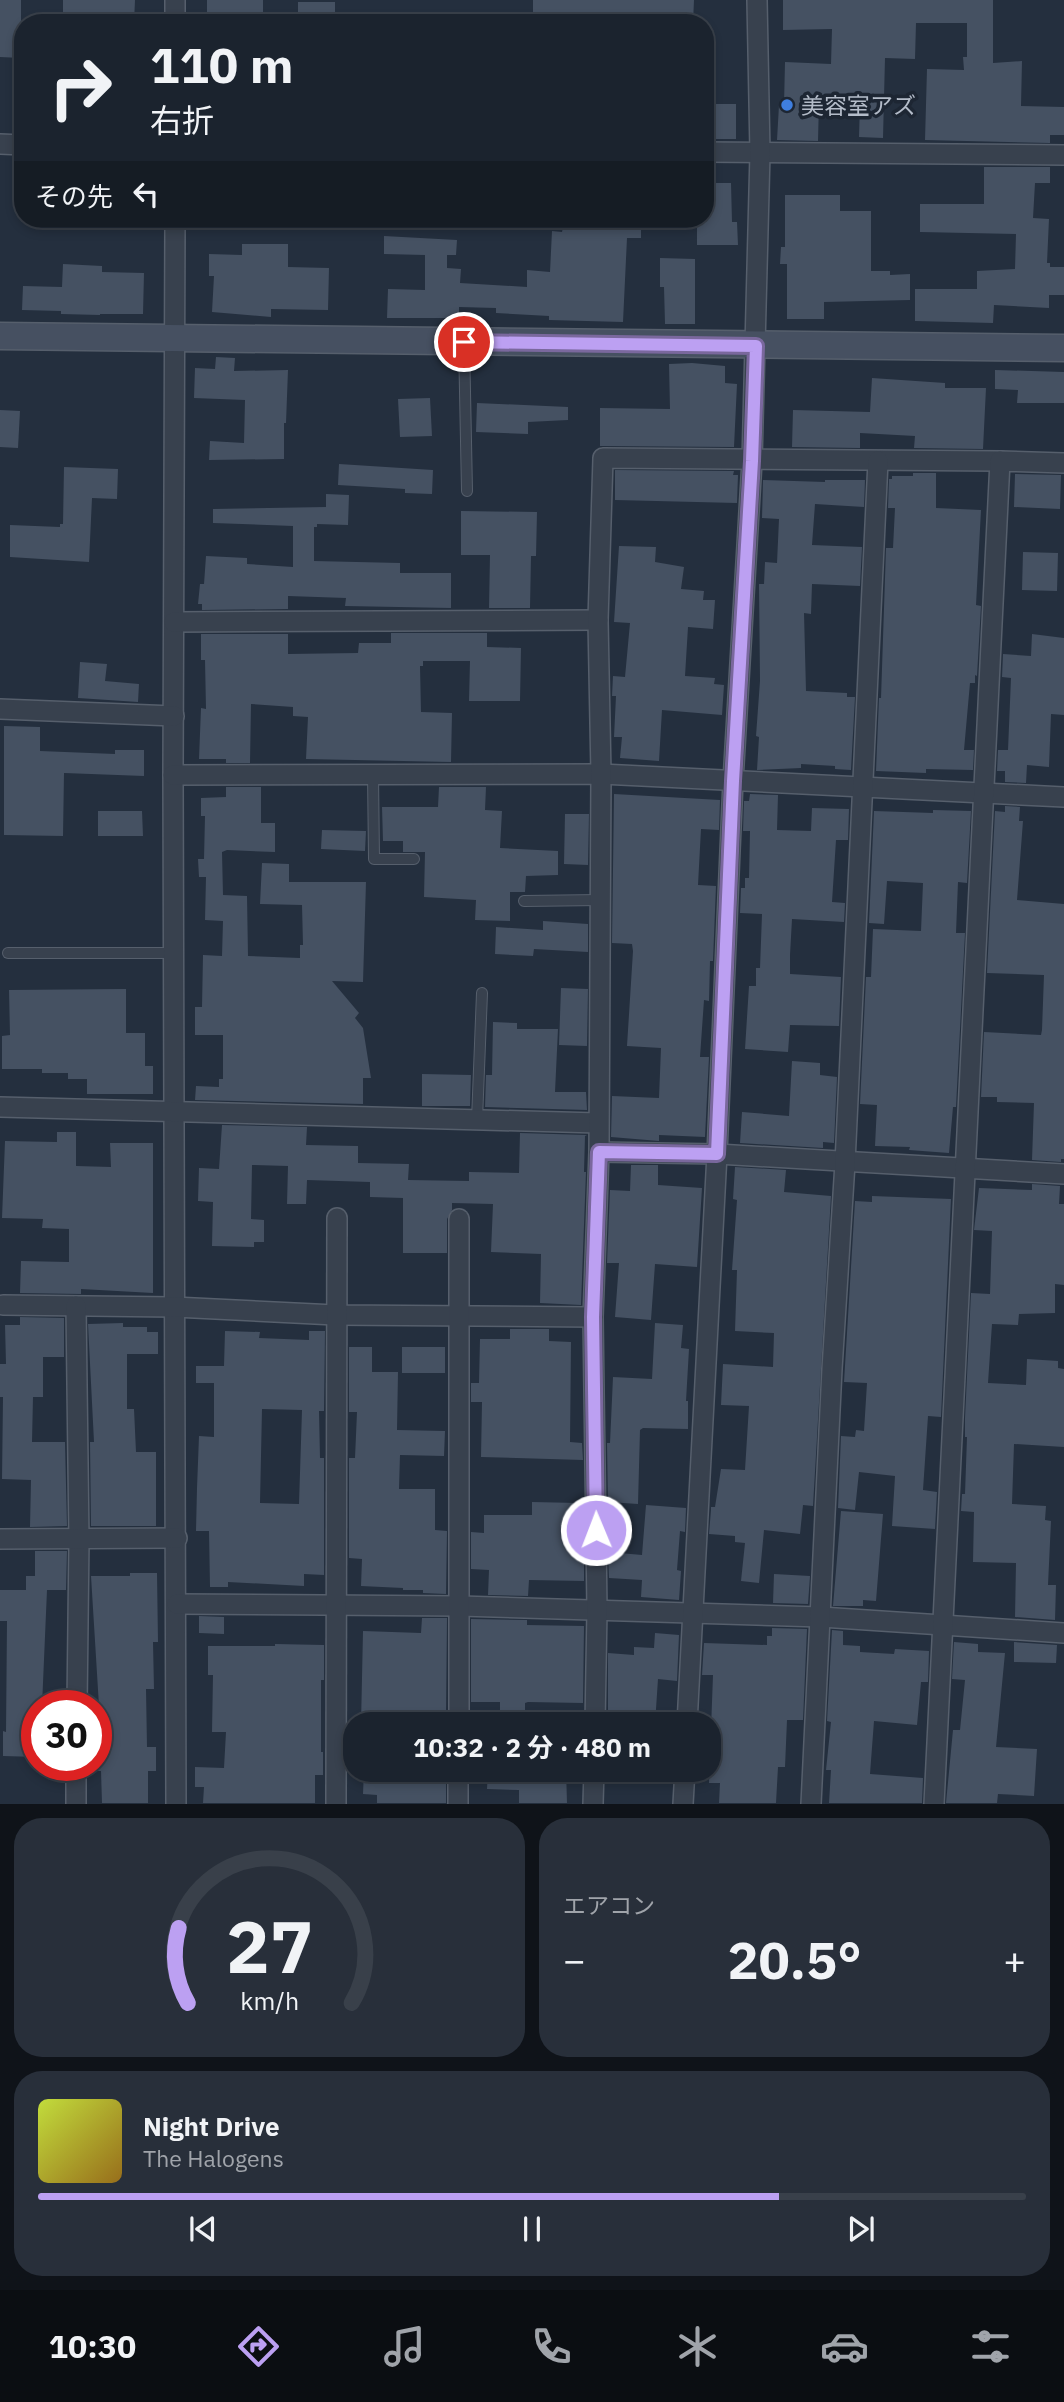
<!DOCTYPE html>
<html lang="ja">
<meta charset="utf-8">
<style>
:root{--surface:#1b232e;--page:#282f3a;--text:#f1f3f6;--muted:#a0a4aa;--line:#39404a;--accent:#bca0f2}
body{margin:0;font-family:"IBM Plex Sans","Noto Sans JP",sans-serif;background:var(--page);color:var(--text);height:100vh;display:flex;flex-direction:column;font-size:26px;white-space:nowrap}
*{box-sizing:border-box;margin:0}
p{font-size:23px;color:var(--muted)}
.icon{flex:none;width:38px;height:38px;fill:none;stroke:currentColor;stroke-width:2;stroke-linecap:round;stroke-linejoin:round}
.map{position:relative;height:1804px;overflow:hidden}
.side{display:flex;flex-direction:column;gap:14px;padding:14px;background:#0f1319;flex:1}
.side>*{flex:none}
.banner{position:absolute;left:14px;top:14px;width:700px;height:214px;border-radius:28px;box-shadow:0 4px 10px #0003,0 0 0 2px var(--line);background:#1b232e;color:var(--text);overflow:hidden}
.speed{position:absolute;left:21px;top:1690px;display:flex;gap:14px;font-size:35px;font-weight:700;text-align:center}
.speed>*{display:grid;place-content:center;width:91px;height:91px;border-radius:50%;background:var(--surface);box-shadow:0 4px 10px #0003,0 0 0 2px var(--line);line-height:1}
.speed .limit{border:10px solid #d22;background:#fff;color:#111}
.pin{position:absolute;display:grid;place-items:center;width:60px;height:60px;color:#fff;margin:-30px;border:4px solid #fff;border-radius:50%;box-shadow:0 2px 7px #0007}
.me{position:absolute;width:77px;margin:-38px;rotate:359deg;stroke-linejoin:round;filter:drop-shadow(0 0 5px #0008)}
.turn{display:flex;align-items:center;gap:24px;height:147px;padding:0 21px;font-size:32px}
.turn .icon{width:91px;height:91px;stroke-width:2.5}
.turn b{display:block;font-size:49px;line-height:60px}
.then{display:flex;align-items:center;height:66px;padding:0 21px;background:#0003;gap:14px;font-size:26px}
.big{font-size:52px;font-weight:700;line-height:1.1}
.side .widget{flex:1;display:flex;flex-direction:column;justify-content:center;gap:10px;min-width:0;padding:0 24px;border-radius:28px;background:var(--page)}
.side .dial{align-items:center;gap:0}
.dial svg{height:182px;overflow:visible;fill:none;stroke:var(--line);stroke-width:7;stroke-linecap:round;text-anchor:middle}
.dial text{fill:var(--text);stroke:none}
.song{display:flex;align-items:center;gap:21px}
.cover{width:84px;height:84px;border-radius:10px;background:linear-gradient(135deg,hsl(70 70% 55%),hsl(40 70% 35%))}
.played{height:7px;border-radius:4px;background:linear-gradient(90deg,var(--accent) 75%,var(--line) 75%)}
.keys{display:flex;justify-content:space-around;direction:ltr}
.heat{display:flex;justify-content:space-between;align-items:center;font-size:38px;direction:ltr}
.side .tiles{flex:1;display:grid;gap:14px;grid-template-columns:1fr 1fr}
.widget:last-child{grid-column:span 2}
.trip{position:absolute;left:343px;top:1712px;width:378px;height:70px;border-radius:28px;background:var(--surface);box-shadow:0 4px 10px #0003,0 0 0 2px var(--line);font-weight:700;line-height:70px;text-align:center}
.tab-bar{display:flex;height:112px;justify-content:space-around;align-items:center;background:#0b0e12;color:var(--muted)}
.tab-bar .icon{width:49px;height:49px}
.tab-bar .active{color:var(--accent)}
.tab-bar b{font-size:32px;color:var(--text)}
.map>svg:first-child{display:block}
.building{fill:#455162;fill-rule:evenodd}
.lines{fill:none;stroke-linecap:round;stroke-linejoin:round}
.lane-casing{stroke:#565f6c;stroke-width:12}
.street-casing{stroke:#565f6c;stroke-width:22}
.secondary-casing{stroke:#565f6c;stroke-width:29}
.lane{stroke:#38414e;stroke-width:10}
.street{stroke:#38414e;stroke-width:19}
.secondary{stroke:#465061;stroke-width:26}
.route-casing{stroke:#7a689d;stroke-width:18}
.route{stroke:#bca0f2;stroke-width:12}
.shop-dot{fill:#3f7fe0;stroke:#1d2633;stroke-width:2.5}
.labels{text-anchor:middle;dominant-baseline:central;stroke-width:7;stroke-linejoin:round;paint-order:stroke}
.poi-label{font-size:23px;fill:#b4bcc9;stroke:#1d2633;text-anchor:start}
</style>
<div class="map">
<svg width="1064" height="1804" viewBox="0 0 1064 1804">
<rect width="100%" height="100%" fill="#242f3e"/>
<!-- building -->
<g class="building">
<polygon points="0,0 21,0 21,58 0,57"/>
<polygon points="63,0 135,0 134,23 63,23"/>
<polygon points="207,0 263,0 263,23 240,23 241,18 207,18"/>
<polygon points="533,0 694,0 693,23 558,20 558,23 533,23"/>
<polygon points="783,0 993,0 993,63 1022,61 1021,106 1064,107 1064,135 1050,135 1050,143 925,140 927,69 964,70 963,57 967,57 967,23 916,23 915,59 885,58 883,138 859,137 860,103 819,102 818,141 777,140 779,105 784,105 785,62 831,64 832,29 783,30"/>
<rect x="298" y="2" width="37" height="21"/>
<rect x="705" y="104" width="31" height="35"/>
<polygon points="984,167 1050,167 1050,183 1035,183 1033,218 1049,219 1047,263 1050,263 1050,267 1064,267 1064,295 1049,295 1049,308 994,305 993,323 915,321 915,289 977,289 977,271 1015,269 1016,234 920,232 920,204 984,204"/>
<polygon points="705,183 731,183 732,222 737,222 738,245 697,245 697,223 705,223"/>
<polygon points="785,195 840,195 840,211 871,211 871,271 890,271 890,275 910,274 910,300 824,302 824,319 787,319 787,264 780,264 781,247 785,247"/>
<polygon points="601,219 641,219 641,238 627,238 623,322 549,320 549,316 496,313 496,308 459,307 459,318 387,318 388,289 425,290 425,255 384,254 384,236 457,240 456,255 447,255 447,268 461,269 460,283 527,287 527,270 550,272 552,231 562,232 563,227 601,228"/>
<polygon points="242,244 288,244 288,267 329,268 328,310 271,309 271,317 212,312 214,276 209,276 209,254 242,255"/>
<polygon points="660,258 695,259 695,324 665,324 664,287 660,287"/>
<polygon points="63,264 102,266 102,272 144,273 143,314 100,314 100,315 61,314 61,311 22,310 23,286 62,287"/>
<polygon points="216,357 235,358 234,371 288,370 286,423 284,423 284,459 209,460 210,441 244,443 245,400 194,398 195,368 215,369"/>
<polygon points="692,363 725,366 725,383 737,384 734,447 600,446 600,408 670,409 669,364"/>
<polygon points="995,370 1064,372 1064,403 1017,403 1018,390 995,389"/>
<polygon points="872,378 945,383 945,388 986,388 983,449 914,448 915,436 860,433 860,448 792,447 793,410 870,412"/>
<polygon points="430,398 432,436 400,437 398,399"/>
<polygon points="477,403 568,407 568,420 528,422 528,434 476,432"/>
<polygon points="0,410 20,411 18,448 0,447"/>
<polygon points="339,464 433,470 432,494 405,493 405,489 338,485"/>
<polygon points="64,467 118,469 117,499 92,498 89,562 10,557 10,525 60,527 60,524 63,524"/>
<polygon points="615,470 734,471 733,475 738,475 737,503 615,500"/>
<polygon points="913,473 936,473 936,508 981,510 976,605 981,606 977,676 975,675 975,683 970,683 964,750 974,750 973,770 926,769 926,773 876,771 879,698 881,698 886,548 893,548 895,508 888,508 889,479 892,479 892,476 913,476"/>
<polygon points="1015,474 1061,475 1060,509 1014,507"/>
<polygon points="763,480 825,482 825,480 865,480 864,507 815,504 812,545 862,547 860,586 812,584 811,614 804,613 806,691 847,693 847,697 855,697 851,770 835,769 835,766 801,764 801,768 757,770 759,737 756,736 760,681 759,584 764,584 765,562 777,563 779,519 762,518"/>
<polygon points="326,494 349,495 348,525 317,524 317,527 314,527 314,561 400,563 400,573 451,573 451,608 345,606 346,598 288,596 288,609 202,610 202,604 198,604 200,584 204,584 206,556 247,558 247,564 293,567 293,526 213,523 213,509 326,507"/>
<polygon points="461,511 537,512 536,556 531,556 530,608 489,608 490,555 461,555"/>
<polygon points="619,546 656,547 655,562 684,567 681,589 704,591 703,600 715,600 713,629 688,627 685,676 715,678 714,684 724,685 722,715 662,710 659,761 620,758 622,737 614,737 616,696 612,696 613,676 625,677 630,623 614,622"/>
<polygon points="1023,552 1058,553 1057,591 1022,590"/>
<polygon points="391,633 487,633 487,647 521,648 520,701 469,701 470,661 423,661 423,666 420,666 421,712 452,713 451,762 306,759 308,717 293,716 293,707 251,704 250,763 226,763 226,759 199,759 201,708 206,709 205,660 201,660 201,634 288,634 288,654 358,653 359,643 391,643"/>
<polygon points="1032,634 1064,638 1064,715 1051,714 1049,767 1027,765 1026,783 1005,782 1005,771 997,771 998,750 1008,750 1011,678 1002,677 1003,654 1031,656"/>
<polygon points="80,662 107,664 105,681 139,684 138,702 78,698"/>
<polygon points="4,726 40,727 40,751 115,754 115,750 144,750 144,776 64,773 63,836 4,835"/>
<polygon points="226,787 261,787 261,823 275,823 275,852 227,850 222,852 223,895 247,896 248,956 300,958 300,945 303,945 302,905 260,904 262,863 289,864 289,882 366,882 363,982 332,981 359,1013 355,1018 363,1028 371,1078 363,1078 363,1104 195,1100 196,1086 219,1087 219,1079 223,1079 223,1035 195,1035 195,1007 202,1007 203,955 222,956 223,921 205,920 206,877 199,877 198,859 204,859 205,816 201,816 201,798 226,797"/>
<polygon points="439,787 486,787 485,810 502,811 500,848 558,851 558,875 526,876 525,892 510,892 510,921 475,920 476,900 424,897 425,852 403,852 403,841 383,841 382,807 438,807"/>
<polygon points="614,794 720,800 719,830 701,829 698,885 716,886 713,961 710,961 709,1001 704,1000 700,1057 709,1057 705,1137 659,1135 659,1141 611,1137 612,1096 659,1098 661,1048 627,1046 633,951 632,944 612,943"/>
<polygon points="750,794 778,795 777,830 811,831 812,808 849,809 848,840 836,840 832,902 845,903 844,922 792,919 790,955 790,974 841,977 839,1026 790,1025 788,1052 745,1049 749,986 756,986 756,968 760,968 762,914 740,913 741,888 745,888 745,878 749,878 750,831 743,831 744,801 749,801"/>
<polygon points="1005,806 1020,807 1019,821 1023,821 1017,900 1064,904 1064,1159 1061,1159 1061,1162 1032,1160 1034,1103 997,1102 997,1097 981,1097 984,1032 1041,1035 1042,1030 1044,975 987,973 995,811 1005,812"/>
<polygon points="933,810 971,811 967,883 958,882 956,933 965,933 956,1107 953,1107 949,1153 909,1150 910,1147 875,1146 877,1105 860,1104 866,977 871,977 873,929 921,931 923,883 887,881 884,924 869,923 874,811 933,813"/>
<polygon points="98,811 142,811 143,836 98,836"/>
<polygon points="565,814 589,814 588,865 564,864"/>
<polygon points="322,830 366,831 365,851 321,849"/>
<polygon points="543,921 588,924 588,952 534,949 533,956 495,954 496,927 543,930"/>
<polygon points="561,988 588,989 587,1046 559,1045"/>
<polygon points="126,989 126,1033 145,1033 145,1066 153,1066 153,1094 87,1094 87,1079 68,1079 68,1073 42,1073 42,1069 2,1069 2,1036 10,1035 9,990"/>
<polygon points="493,1022 517,1023 517,1029 558,1029 555,1092 586,1092 587,1110 485,1107 486,1075 492,1075"/>
<polygon points="792,1061 820,1063 820,1075 837,1077 834,1143 823,1142 823,1148 740,1143 742,1112 789,1116"/>
<polygon points="422,1074 471,1075 470,1106 422,1106"/>
<polygon points="222,1125 307,1127 306,1145 358,1146 358,1163 409,1164 408,1180 469,1181 469,1172 519,1173 520,1133 587,1135 585,1136 584,1172 586,1172 581,1305 540,1303 541,1254 491,1252 493,1204 452,1203 452,1210 447,1219 447,1253 403,1253 403,1198 370,1197 370,1182 307,1180 306,1204 287,1204 288,1166 252,1165 251,1219 264,1220 264,1242 254,1242 254,1247 212,1246 213,1202 198,1201 199,1168 219,1169"/>
<polygon points="57,1132 76,1132 76,1166 111,1167 110,1143 153,1143 153,1293 81,1289 81,1294 20,1293 21,1261 69,1262 69,1229 42,1228 43,1219 2,1218 5,1141 57,1142"/>
<polygon points="631,1165 658,1165 658,1185 702,1188 697,1267 655,1264 651,1320 615,1317 619,1263 607,1263 610,1190 630,1191"/>
<polygon points="735,1167 786,1170 784,1192 831,1196 813,1506 803,1505 800,1534 764,1530 759,1583 741,1581 745,1543 735,1542 735,1536 709,1534 711,1510 711,1507 715,1507 721,1469 745,1470 749,1406 721,1405 723,1364 773,1367 774,1333 735,1331 737,1270 732,1270 737,1200 733,1199"/>
<polygon points="1032,1184 1060,1186 1059,1204 1064,1204 1064,1285 1055,1284 1055,1313 1019,1314 1018,1325 992,1324 988,1383 1026,1385 1027,1359 1058,1361 1058,1368 1064,1369 1064,1447 1014,1444 1012,1504 1046,1506 1045,1520 1051,1521 1048,1585 1056,1585 1055,1620 1015,1617 1016,1563 973,1562 974,1512 961,1511 962,1494 965,1494 967,1437 965,1437 965,1418 971,1293 990,1294 992,1231 974,1230 979,1188 1032,1190"/>
<polygon points="872,1196 951,1199 941,1417 928,1416 923,1490 937,1492 935,1529 892,1526 895,1476 859,1472 855,1510 838,1508 841,1436 855,1437 856,1430 864,1431 867,1383 844,1382 855,1201 872,1202"/>
<polygon points="20,1317 64,1318 64,1357 43,1357 43,1397 33,1397 32,1442 65,1442 67,1526 30,1527 31,1480 2,1479 3,1397 0,1397 0,1364 6,1364 5,1325 20,1325"/>
<polygon points="123,1323 123,1327 147,1327 147,1332 158,1332 158,1354 127,1354 127,1409 134,1409 136,1452 156,1452 156,1526 91,1526 90,1442 94,1442 88,1324"/>
<polygon points="655,1323 683,1325 681,1348 689,1349 686,1401 688,1401 688,1429 643,1428 640,1430 638,1504 608,1502 607,1443 610,1443 613,1377 652,1379"/>
<polygon points="510,1329 549,1329 549,1341 571,1342 570,1442 582,1443 583,1460 481,1457 482,1402 471,1402 471,1383 479,1383 480,1339 510,1339"/>
<path d="M225,1331L260,1332L259,1338L309,1340V1331H325L324,1411H319L320,1458H324V1575L304,1574V1586L228,1582V1587H210L209,1531H196L197,1488L199,1436L214,1437V1383H196V1366H224ZM262,1409L302,1410L299,1504L260,1503Z"/>
<polygon points="349,1347 372,1347 372,1372 398,1372 397,1430 445,1431 444,1456 400,1455 399,1489 435,1489 435,1530 447,1531 446,1594 423,1593 423,1590 403,1590 403,1588 361,1586 362,1559 349,1558 349,1458 355,1458 357,1412 349,1412"/>
<rect x="402" y="1347" width="43" height="26"/>
<polygon points="532,1502 579,1503 579,1548 584,1548 584,1581 529,1580 528,1596 488,1595 489,1570 471,1569 471,1532 484,1533 484,1515 532,1515"/>
<polygon points="646,1505 686,1508 685,1532 680,1531 677,1570 681,1571 679,1600 641,1597 642,1580 609,1578 608,1552 642,1555"/>
<polygon points="841,1511 883,1514 876,1601 863,1600 863,1606 833,1606"/>
<polygon points="35,1551 67,1551 66,1590 47,1590 42,1706 37,1706 37,1757 3,1756 3,1731 6,1732 7,1621 0,1621 0,1590 26,1590 26,1576 35,1576"/>
<polygon points="130,1573 157,1573 158,1642 153,1642 154,1689 146,1689 147,1747 156,1747 156,1771 148,1771 148,1803 102,1803 101,1771 96,1771 96,1747 100,1747 99,1706 91,1576 130,1576"/>
<polygon points="774,1574 810,1576 808,1604 773,1603"/>
<polygon points="199,1616 224,1617 224,1634 199,1633"/>
<polygon points="422,1618 447,1618 446,1715 394,1711 394,1724 361,1724 363,1631 421,1633"/>
<polygon points="471,1619 527,1620 527,1625 584,1626 583,1703 528,1702 525,1703 525,1724 500,1724 500,1702 471,1702"/>
<polygon points="772,1628 807,1629 803,1720 787,1720 785,1767 778,1767 776,1803 719,1803 720,1783 709,1783 713,1675 702,1675 704,1643 767,1645 767,1636 772,1636"/>
<polygon points="832,1630 843,1631 843,1645 860,1646 860,1652 894,1654 895,1649 929,1651 928,1682 921,1682 917,1725 874,1721 870,1774 923,1778 922,1803 829,1803 831,1770 826,1770 831,1722 827,1721"/>
<polygon points="655,1633 679,1635 677,1681 658,1679 655,1724 608,1724 608,1653 634,1655 634,1647 654,1648"/>
<polygon points="954,1642 978,1644 978,1652 1005,1653 996,1747 1037,1749 1034,1796 998,1794 997,1803 946,1803 953,1730 960,1730 965,1680 952,1679"/>
<polygon points="1014,1642 1057,1645 1056,1663 1014,1662"/>
<polygon points="275,1644 324,1645 324,1680 321,1680 321,1752 323,1752 323,1775 315,1775 315,1803 203,1803 204,1787 195,1787 195,1767 224,1768 226,1732 212,1732 213,1675 208,1675 208,1646 275,1646"/>
<polygon points="364,1769 446,1769 446,1803 377,1803 377,1795 363,1794"/>
<polygon points="488,1769 566,1769 567,1803 519,1803 519,1790 487,1789"/>
</g>
<g class="lines">
<!-- lane casing -->
<g class="lane-casing">
<g id="lane">
<polyline points="464,342 467,491"/>
<polyline points="373,774 374,859 414,859"/>
<polyline points="524,901 600,900"/>
<polyline points="8,953 174,953"/>
<polyline points="477,1120 482,993"/>
</g>
</g>
<!-- street casing -->
<g class="street-casing">
<g id="street">
<polyline points="175,23 175,0"/>
<polyline points="0,144 23,145"/>
<polyline points="705,152 1064,155"/>
<polyline points="175,219 173,775 176,1804"/>
<polyline points="174,622 598,620"/>
<polyline points="0,709 174,716"/>
<polyline points="173,775 601,774 1064,797"/>
<polyline points="0,1107 598,1123"/>
<polyline points="599,1152 717,1154 1064,1174"/>
<polyline points="3,1305 174,1307 335,1315 593,1317"/>
<polyline points="76,1306 79,1540 77,1706"/>
<polyline points="0,1539 177,1538"/>
<polyline points="177,1604 460,1606 821,1617 1064,1633"/>
<polyline points="459,1724 459,1219"/>
<polyline points="595,1724 597,1610 593,1317 599,1152 601,774 598,620 603,458 1000,461"/>
<polyline points="687,1724 717,1154 733,781 752,461 760,153 757,0"/>
<polyline points="76,1804 76,1766"/>
<polyline points="336,1804 337,1218"/>
<polyline points="458,1804 458,1769"/>
<polyline points="593,1804 594,1769"/>
<polyline points="683,1804 685,1769"/>
<polyline points="811,1804 832,1369 845,1163 878,461"/>
<polyline points="934,1804 1000,461 1064,463"/>
</g>
</g>
<!-- secondary casing -->
<g class="secondary-casing">
<polyline id="secondary" points="0,336 1064,348"/>
</g>
<!-- lane -->
<use href="#lane" class="lane"/>
<!-- street -->
<use href="#street" class="street"/>
<!-- secondary -->
<use href="#secondary" class="secondary"/>
</g>
<g class="lines">
<!-- route casing -->
<g class="route-casing">
<polyline id="route" points="464,342 756,346 752,461 733,781 717,1154 599,1152 593,1317 596,1530"/>
</g>
<!-- route -->
<use href="#route" class="route"/>
</g>
<!-- markers -->
<circle class="shop-dot" cx="787" cy="105" r="7"/>
<g class="labels">
<!-- poi labels -->
<g class="poi-label">
<text x="801" y="105">美容室アズ</text>
</g>
</g>
</svg>
<div class="speed"><div class="limit">30</div></div>
<div class="pin" style="left:464px;top:342px;background:#d93025"><svg class="icon" aria-label="arrive" viewBox="0 0 24 24"><path d="M6 21V4h12l-3 4 3 4H6"/></svg></div>
<svg class="me" style="left:596px;top:1530px" viewBox="-20 -20 40 40"><circle r="17" fill="#bca0f2" stroke="#fff" stroke-width="3"/><path d="M0-11L8 9 0 5-8 9z" fill="#fff"/></svg>
<div class="trip">10:32 · 2 分 · 480 m</div>
<div class="banner">
<div class="turn"><svg class="icon" aria-label="right" viewBox="0 0 24 24"><path d="M7 20v-9h11M14 6l5 5-5 5"/></svg><div><b>110 m</b>右折</div></div>
<div class="then">その先<svg class="icon" aria-label="left" viewBox="0 0 24 24"><path d="M17 20v-9H6M10 6l-5 5 5 5"/></svg></div>
</div>
</div>
<section class="side">
<div class="tiles">
<div class="widget dial"><svg viewBox="0 0 100 80">
<path d="M14 69A42 42 0 1 1 86 69"/>
<path d="M14 69A42 42 0 0 1 10 36" stroke="#bca0f2"/>
<text x="50" y="56" font-size="32" font-weight="700">27</text>
<text x="50" y="72" font-size="11">km/h</text>
</svg></div>
<div class="widget"><p>エアコン</p>
<div class="heat"><a>−</a><b class="big">20.5°</b><a>+</a></div>
</div>
<div class="widget">
<div class="song"><i class="cover"></i><div><b>Night Drive</b><p>The Halogens</p></div></div>
<div class="played"></div>
<div class="keys"><svg class="icon" aria-label="previous" viewBox="0 0 24 24"><path d="M18 5L8 12l10 7zM5 5v14"/></svg><svg class="icon" aria-label="pause" viewBox="0 0 24 24"><path d="M8 5v14M16 5v14"/></svg><svg class="icon" aria-label="next" viewBox="0 0 24 24"><path d="M6 5l10 7-10 7zM19 5v14"/></svg></div>
</div>
</div>
</section>
<nav class="tab-bar">
<b>10:30</b>
<svg class="icon active" aria-label="directions" viewBox="0 0 24 24"><path d="M12 3l9 9-9 9-9-9zM9 14v-3h6M13 9l2 2-2 2"/></svg>
<svg class="icon" aria-label="music" viewBox="0 0 24 24"><path d="M9 18V5l10-2v13"/><circle cx="6" cy="18" r="3"/><circle cx="16" cy="16" r="3"/></svg>
<svg class="icon" aria-label="phone" viewBox="0 0 24 24"><path d="M5 4h4l2 5-3 2q2 4 5 5l2-3 5 2v4C11 20 4 13 5 4z"/></svg>
<svg class="icon" aria-label="climate" viewBox="0 0 24 24"><path d="M12 3v18M4 7l16 10M4 17L20 7"/></svg>
<svg class="icon" aria-label="car" viewBox="0 0 24 24"><path d="M5 17H2v-5l4-1 3-4h7l3 4 3 1v5h-3M9 17h6M6 11h13"/><circle cx="7" cy="17" r="2"/><circle cx="17" cy="17" r="2"/></svg>
<svg class="icon" aria-label="filters" viewBox="0 0 24 24"><path d="M4 7h16M4 17h16"/><circle cx="9" cy="7" r="2"/><circle cx="15" cy="17" r="2"/></svg>
</nav>
